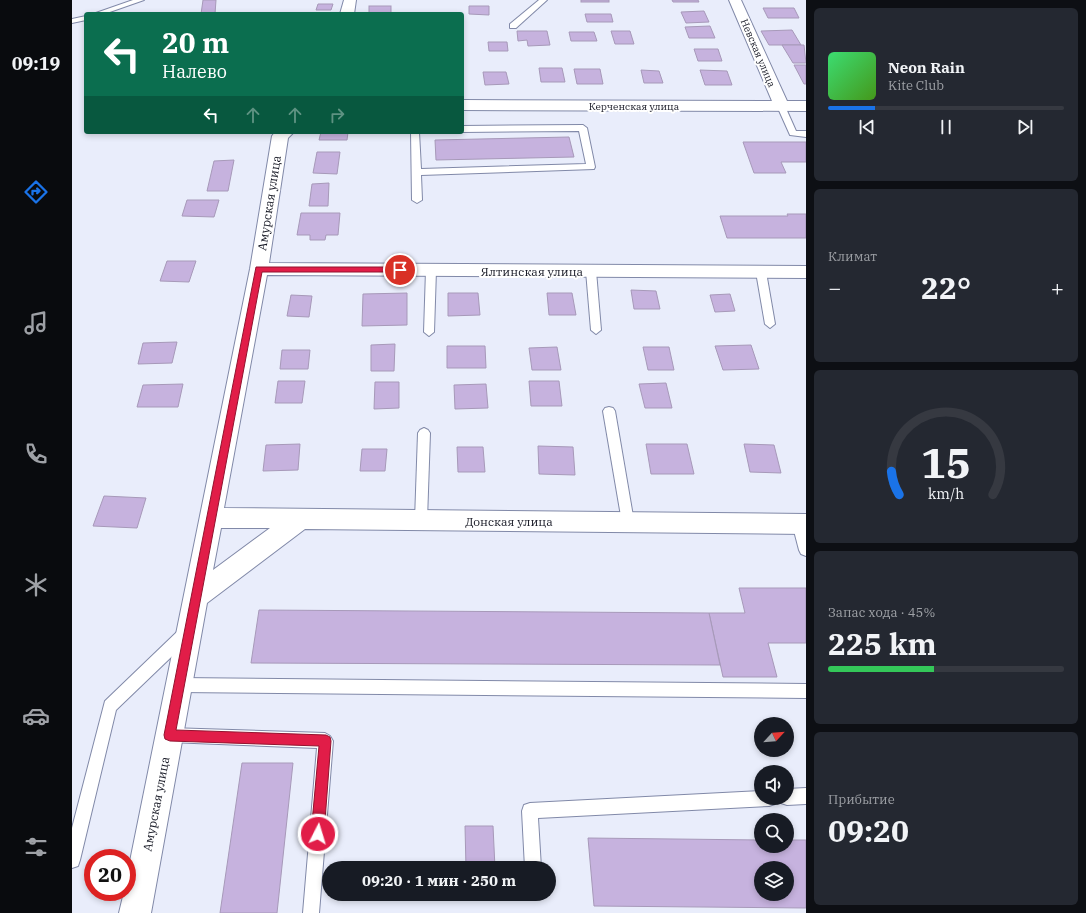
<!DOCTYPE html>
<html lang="ru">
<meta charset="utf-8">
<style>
:root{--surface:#171b24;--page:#242831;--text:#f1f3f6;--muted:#9ea1a6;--line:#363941;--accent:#1a73e8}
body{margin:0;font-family:"IBM Plex Serif",serif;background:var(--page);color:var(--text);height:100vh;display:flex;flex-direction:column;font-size:15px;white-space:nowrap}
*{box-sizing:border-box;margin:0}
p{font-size:13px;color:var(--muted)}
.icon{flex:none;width:22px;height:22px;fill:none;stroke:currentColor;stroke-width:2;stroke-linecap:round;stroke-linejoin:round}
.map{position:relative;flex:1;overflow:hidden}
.side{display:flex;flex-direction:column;gap:8px;padding:8px;background:#0d0f14;width:280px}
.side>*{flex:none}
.guide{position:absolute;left:12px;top:12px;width:380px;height:122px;border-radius:4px;box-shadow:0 2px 6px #0003;background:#0b6e4f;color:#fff;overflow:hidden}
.needle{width:26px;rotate:64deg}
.controls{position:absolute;left:682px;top:717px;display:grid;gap:8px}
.controls a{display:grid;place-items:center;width:40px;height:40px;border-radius:50%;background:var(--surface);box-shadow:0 2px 6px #0003;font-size:20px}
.speed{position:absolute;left:12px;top:849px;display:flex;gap:8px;font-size:20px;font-weight:700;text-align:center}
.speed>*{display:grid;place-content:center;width:52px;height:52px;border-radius:50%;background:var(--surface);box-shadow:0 2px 6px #0003;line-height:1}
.speed .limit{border:6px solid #d22;background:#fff;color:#111}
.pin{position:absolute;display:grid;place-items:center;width:34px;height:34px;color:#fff;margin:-17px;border:2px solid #fff;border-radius:50%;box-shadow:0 1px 4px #0007}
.me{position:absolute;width:44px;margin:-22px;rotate:5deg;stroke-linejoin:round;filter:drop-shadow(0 0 3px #0008)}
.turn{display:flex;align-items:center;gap:14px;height:84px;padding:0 12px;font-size:18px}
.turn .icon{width:52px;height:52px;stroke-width:2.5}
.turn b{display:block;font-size:28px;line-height:34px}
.lanes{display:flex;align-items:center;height:38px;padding:0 12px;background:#0003;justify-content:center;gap:20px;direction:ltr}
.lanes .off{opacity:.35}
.big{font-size:30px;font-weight:800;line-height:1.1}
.side .widget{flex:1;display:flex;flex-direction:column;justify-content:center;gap:6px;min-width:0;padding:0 14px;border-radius:6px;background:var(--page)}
.side .dial{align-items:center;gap:0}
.dial svg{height:104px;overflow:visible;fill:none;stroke:var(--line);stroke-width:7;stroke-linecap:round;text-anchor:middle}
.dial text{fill:var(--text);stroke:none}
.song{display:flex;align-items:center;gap:12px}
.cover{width:48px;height:48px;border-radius:6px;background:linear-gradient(135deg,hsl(140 70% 55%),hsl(100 70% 35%))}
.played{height:4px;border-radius:2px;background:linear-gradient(90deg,var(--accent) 20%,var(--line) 20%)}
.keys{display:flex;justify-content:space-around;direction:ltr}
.heat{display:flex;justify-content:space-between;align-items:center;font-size:22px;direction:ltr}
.charge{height:6px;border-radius:3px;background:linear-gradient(90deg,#34c759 45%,var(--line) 0)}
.trip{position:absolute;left:250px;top:861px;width:234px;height:40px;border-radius:20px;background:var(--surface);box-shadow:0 2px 6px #0003;font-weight:800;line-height:40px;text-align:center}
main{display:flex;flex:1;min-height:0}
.dock{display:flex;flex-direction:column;width:72px;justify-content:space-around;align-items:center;background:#090b0e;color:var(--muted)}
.dock .icon{width:28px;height:28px}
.dock .on{color:var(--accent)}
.dock b{font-size:18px;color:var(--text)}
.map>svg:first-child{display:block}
.building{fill:#c6b2de;stroke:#a799b9;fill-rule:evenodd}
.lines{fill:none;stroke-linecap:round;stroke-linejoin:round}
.lane-casing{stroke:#8189a8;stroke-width:2}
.street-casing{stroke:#8189a8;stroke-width:2}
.lane{fill:#fff;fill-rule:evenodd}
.street{fill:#fff;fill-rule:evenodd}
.route{fill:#e11d48;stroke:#92132f}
.labels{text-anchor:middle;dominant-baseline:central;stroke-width:4;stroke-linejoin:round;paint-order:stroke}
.far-street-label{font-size:10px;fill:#161824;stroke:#fff}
.street-label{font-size:12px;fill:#161824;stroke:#fff}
</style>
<main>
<nav class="dock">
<b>09:19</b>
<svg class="icon on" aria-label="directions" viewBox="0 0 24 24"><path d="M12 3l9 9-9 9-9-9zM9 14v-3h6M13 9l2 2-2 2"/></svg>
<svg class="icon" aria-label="music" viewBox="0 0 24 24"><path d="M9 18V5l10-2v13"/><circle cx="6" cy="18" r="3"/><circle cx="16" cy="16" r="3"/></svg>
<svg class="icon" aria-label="phone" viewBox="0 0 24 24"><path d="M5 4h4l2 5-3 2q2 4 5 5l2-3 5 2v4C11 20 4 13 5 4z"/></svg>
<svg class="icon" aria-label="climate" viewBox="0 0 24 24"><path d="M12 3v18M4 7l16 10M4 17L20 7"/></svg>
<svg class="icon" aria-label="car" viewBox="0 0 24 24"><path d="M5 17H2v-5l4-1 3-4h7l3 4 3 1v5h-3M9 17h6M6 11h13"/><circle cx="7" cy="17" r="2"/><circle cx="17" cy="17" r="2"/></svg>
<svg class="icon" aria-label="filters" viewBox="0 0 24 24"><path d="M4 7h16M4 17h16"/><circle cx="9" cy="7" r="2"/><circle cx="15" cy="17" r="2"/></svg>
</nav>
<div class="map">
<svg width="734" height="913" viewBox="0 0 734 913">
<rect width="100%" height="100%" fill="#e9edfb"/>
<!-- building -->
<g class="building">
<polygon points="131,0 144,0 143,14 129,14"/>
<rect x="509" y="0" width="28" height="2"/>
<polygon points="600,0 626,0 627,2 601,2"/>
<polygon points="246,4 261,4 259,10 244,10"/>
<rect x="297" y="6" width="22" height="8"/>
<polygon points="397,6 417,6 417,15 397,14"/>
<polygon points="691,8 722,8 727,18 696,18"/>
<polygon points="632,11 637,22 614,23 609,12"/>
<polygon points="513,14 539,14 541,22 515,22"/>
<polygon points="638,26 643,38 617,38 613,27"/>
<polygon points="720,30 729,45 697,45 689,31"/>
<polygon points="445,31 475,31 478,45 456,46 455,40 446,41"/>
<polygon points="539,31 558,31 562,44 543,44"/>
<polygon points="497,32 522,32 525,41 499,41"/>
<polygon points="416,42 435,42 436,51 417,51"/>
<polygon points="710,45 732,45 734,63 721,63"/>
<polygon points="622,49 646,49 650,61 626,61"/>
<polygon points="722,65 734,65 734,84 732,84"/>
<polygon points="467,68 490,68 493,82 469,82"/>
<polygon points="502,69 528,69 531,84 505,84"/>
<polygon points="569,70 587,71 591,83 572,83"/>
<polygon points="628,70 655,71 660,85 633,85"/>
<polygon points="411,72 434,72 437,84 413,85"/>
<polygon points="249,132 276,132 275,140 247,140"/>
<polygon points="497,137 502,157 364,160 363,140"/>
<polygon points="671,142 734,142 734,162 709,162 714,173 682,173"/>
<polygon points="245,152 268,152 265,174 241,173"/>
<polygon points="162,160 156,191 135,191 142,161"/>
<polygon points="257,183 256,206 237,206 240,184"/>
<polygon points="115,200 147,200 142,217 110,216"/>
<polygon points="229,213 268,213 266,235 254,235 253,240 238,240 238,235 225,235"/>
<polygon points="715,214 734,214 734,238 655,238 648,216 716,216"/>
<polygon points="95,261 124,261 117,282 88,281"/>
<polygon points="559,290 584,291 588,309 562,309"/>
<polygon points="335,293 335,325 290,326 291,294"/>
<polygon points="376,293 406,293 408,315 376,316"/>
<polygon points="475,293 500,293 504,315 477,315"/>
<polygon points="658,294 663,311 643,312 638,295"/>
<polygon points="219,295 240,296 237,317 215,316"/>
<polygon points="105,342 100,363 66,364 71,343"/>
<polygon points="323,344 322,371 299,371 299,345"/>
<polygon points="679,345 687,369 651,370 643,346"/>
<polygon points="375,346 413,346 414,368 375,368"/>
<polygon points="485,347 489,370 460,370 457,348"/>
<polygon points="571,347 597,347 602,370 576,370"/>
<polygon points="210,350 238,350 236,369 208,369"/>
<polygon points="206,381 233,381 230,403 203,403"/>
<polygon points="457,381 487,381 490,406 459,406"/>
<polygon points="303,382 327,382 327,408 302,409"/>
<polygon points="594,383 600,408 573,408 567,384"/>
<polygon points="111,384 106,407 65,407 71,385"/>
<polygon points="414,384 416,408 383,409 382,385"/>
<polygon points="228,444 226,470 191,471 194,445"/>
<polygon points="574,444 615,444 622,474 579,474"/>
<polygon points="672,444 702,445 709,473 678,472"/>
<polygon points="466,446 501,447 503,475 467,474"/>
<polygon points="385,447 411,447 413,472 386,472"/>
<polygon points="290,449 315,449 313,471 288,471"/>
<polygon points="32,496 74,498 65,528 21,526"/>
<polygon points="667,588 734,588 734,643 696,643 705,677 651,677 637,613 673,613"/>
<polygon points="187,610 637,613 648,665 179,663"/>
<polygon points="170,763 221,763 205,913 148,913"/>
<polygon points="393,826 421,826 423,868 394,868"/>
<path d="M516,838L689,840V846H715V840H734V908L522,906ZM689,868H715V894H689Z"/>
</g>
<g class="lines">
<!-- lane casing -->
<g class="lane-casing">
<g id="lane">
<polygon points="61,0 72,0 32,14 21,14"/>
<polygon points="467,0 475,0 444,28 438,28 438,24"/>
<polygon points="14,16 14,20 0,23 0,19"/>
<polygon points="706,104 712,104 724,131 734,131 734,137 718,135 705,106"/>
<polygon points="511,125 515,128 523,167 522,169 349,175 350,200 345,203 340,200 339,132 347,132 349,169 514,164 507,131 390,132 390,126"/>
<polygon points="359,267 364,270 362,332 357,336 352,332 354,270"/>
<polygon points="519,268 524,271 529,330 524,334 519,330 514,271"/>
<polygon points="689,269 694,272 703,324 698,328 693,324 684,272"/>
<polygon points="537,407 541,408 543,411 562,522 560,526 556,527 552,526 550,522 531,411 533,408"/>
<polygon points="352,428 356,430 358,433 355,520 353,524 349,525 345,524 343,520 346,433 348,430"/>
<polygon points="726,518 730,519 734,528 734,556 729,554 727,550 720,523 722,519"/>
<polygon points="113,628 118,629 120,634 118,639 44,710 8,860 6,866 0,868 0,828 33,701 108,629"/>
<polygon points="107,678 734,684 734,698 107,692 102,690 100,685 102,680"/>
<polygon points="97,728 253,733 258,736 261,741 247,913 231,913 245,748 97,742 92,740 89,735 92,730"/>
<polygon points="734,788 734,804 715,805 709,803 708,798 715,798 715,789"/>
<polygon points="689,791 689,798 705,798 703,804 697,806 466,818 469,868 453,868 450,811 452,805 458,803"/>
</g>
</g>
<!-- street casing -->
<g class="street-casing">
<g id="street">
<polygon points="272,0 284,0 282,14 268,14"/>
<polygon points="657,0 669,0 715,101 734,101 734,111 390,110 390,100 700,101"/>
<path d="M203,132H222L216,138L197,263L734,266V278L195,275L152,508L734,514V534L233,529L135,603L79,913H47L52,892H55V876L178,269L200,136ZM149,528H198L141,570Z"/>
</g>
</g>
<!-- lane -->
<use href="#lane" class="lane"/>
<!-- street -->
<use href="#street" class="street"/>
</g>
<!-- route -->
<polygon class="route" points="184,267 328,267 331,270 328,272 190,272 104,730 254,735 258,737 259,741 252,834 250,839 246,840 241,839 239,834 247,746 98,741 93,739 92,735"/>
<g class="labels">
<!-- far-street labels -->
<g class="far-street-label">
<text transform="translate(686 53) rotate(67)">Невская улица</text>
<text x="562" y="106">Керченская улица</text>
</g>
<!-- street labels -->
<g class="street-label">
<text transform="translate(197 203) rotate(-81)">Амурская улица</text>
<text x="460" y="271">Ялтинская улица</text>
<text x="437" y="521">Донская улица</text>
<text transform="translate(84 804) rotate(-79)">Амурская улица</text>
</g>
</g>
</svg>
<div class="controls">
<a><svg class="needle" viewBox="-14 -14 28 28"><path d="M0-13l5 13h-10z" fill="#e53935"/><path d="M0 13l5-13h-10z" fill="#9ea1a6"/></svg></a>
<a><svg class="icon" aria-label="sound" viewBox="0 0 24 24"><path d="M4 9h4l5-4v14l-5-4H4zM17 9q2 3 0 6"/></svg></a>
<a><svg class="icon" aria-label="search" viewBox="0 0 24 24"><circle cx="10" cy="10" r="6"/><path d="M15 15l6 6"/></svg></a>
<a><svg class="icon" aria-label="layers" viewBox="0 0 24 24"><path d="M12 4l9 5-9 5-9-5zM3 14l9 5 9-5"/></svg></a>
</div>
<div class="speed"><div class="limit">20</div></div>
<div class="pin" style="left:328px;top:270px;background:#d93025"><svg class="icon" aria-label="arrive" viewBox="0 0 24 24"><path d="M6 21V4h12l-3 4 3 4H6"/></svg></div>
<svg class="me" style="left:246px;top:834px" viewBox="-20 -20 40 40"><circle r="17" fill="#e11d48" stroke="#fff" stroke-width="3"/><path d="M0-11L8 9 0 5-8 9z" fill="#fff"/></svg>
<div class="trip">09:20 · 1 мин · 250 m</div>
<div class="guide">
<div class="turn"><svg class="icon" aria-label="left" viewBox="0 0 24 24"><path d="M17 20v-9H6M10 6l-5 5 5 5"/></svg><div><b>20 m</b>Налево</div></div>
<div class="lanes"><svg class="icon" aria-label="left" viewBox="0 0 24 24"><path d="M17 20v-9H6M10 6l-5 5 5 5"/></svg><svg class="icon off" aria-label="ahead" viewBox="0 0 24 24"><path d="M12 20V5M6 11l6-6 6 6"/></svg><svg class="icon off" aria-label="ahead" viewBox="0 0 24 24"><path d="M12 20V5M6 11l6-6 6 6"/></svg><svg class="icon off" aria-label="right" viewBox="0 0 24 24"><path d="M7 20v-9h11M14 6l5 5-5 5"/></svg></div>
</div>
</div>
<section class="side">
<div class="widget">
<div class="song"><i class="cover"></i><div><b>Neon Rain</b><p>Kite Club</p></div></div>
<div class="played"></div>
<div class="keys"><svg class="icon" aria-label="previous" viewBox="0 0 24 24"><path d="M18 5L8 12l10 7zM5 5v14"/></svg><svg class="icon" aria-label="pause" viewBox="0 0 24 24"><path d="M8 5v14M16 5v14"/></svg><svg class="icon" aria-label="next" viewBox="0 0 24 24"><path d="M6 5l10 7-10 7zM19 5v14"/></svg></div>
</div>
<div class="widget"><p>Климат</p>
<div class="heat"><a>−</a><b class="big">22°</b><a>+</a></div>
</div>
<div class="widget dial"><svg viewBox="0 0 100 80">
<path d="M14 69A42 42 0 1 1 86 69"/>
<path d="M14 69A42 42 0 0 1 8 51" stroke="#1a73e8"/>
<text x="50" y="56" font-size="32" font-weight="700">15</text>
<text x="50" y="72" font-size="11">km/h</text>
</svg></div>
<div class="widget"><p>Запас хода · 45%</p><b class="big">225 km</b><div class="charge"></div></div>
<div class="widget"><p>Прибытие</p><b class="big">09:20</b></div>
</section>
</main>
